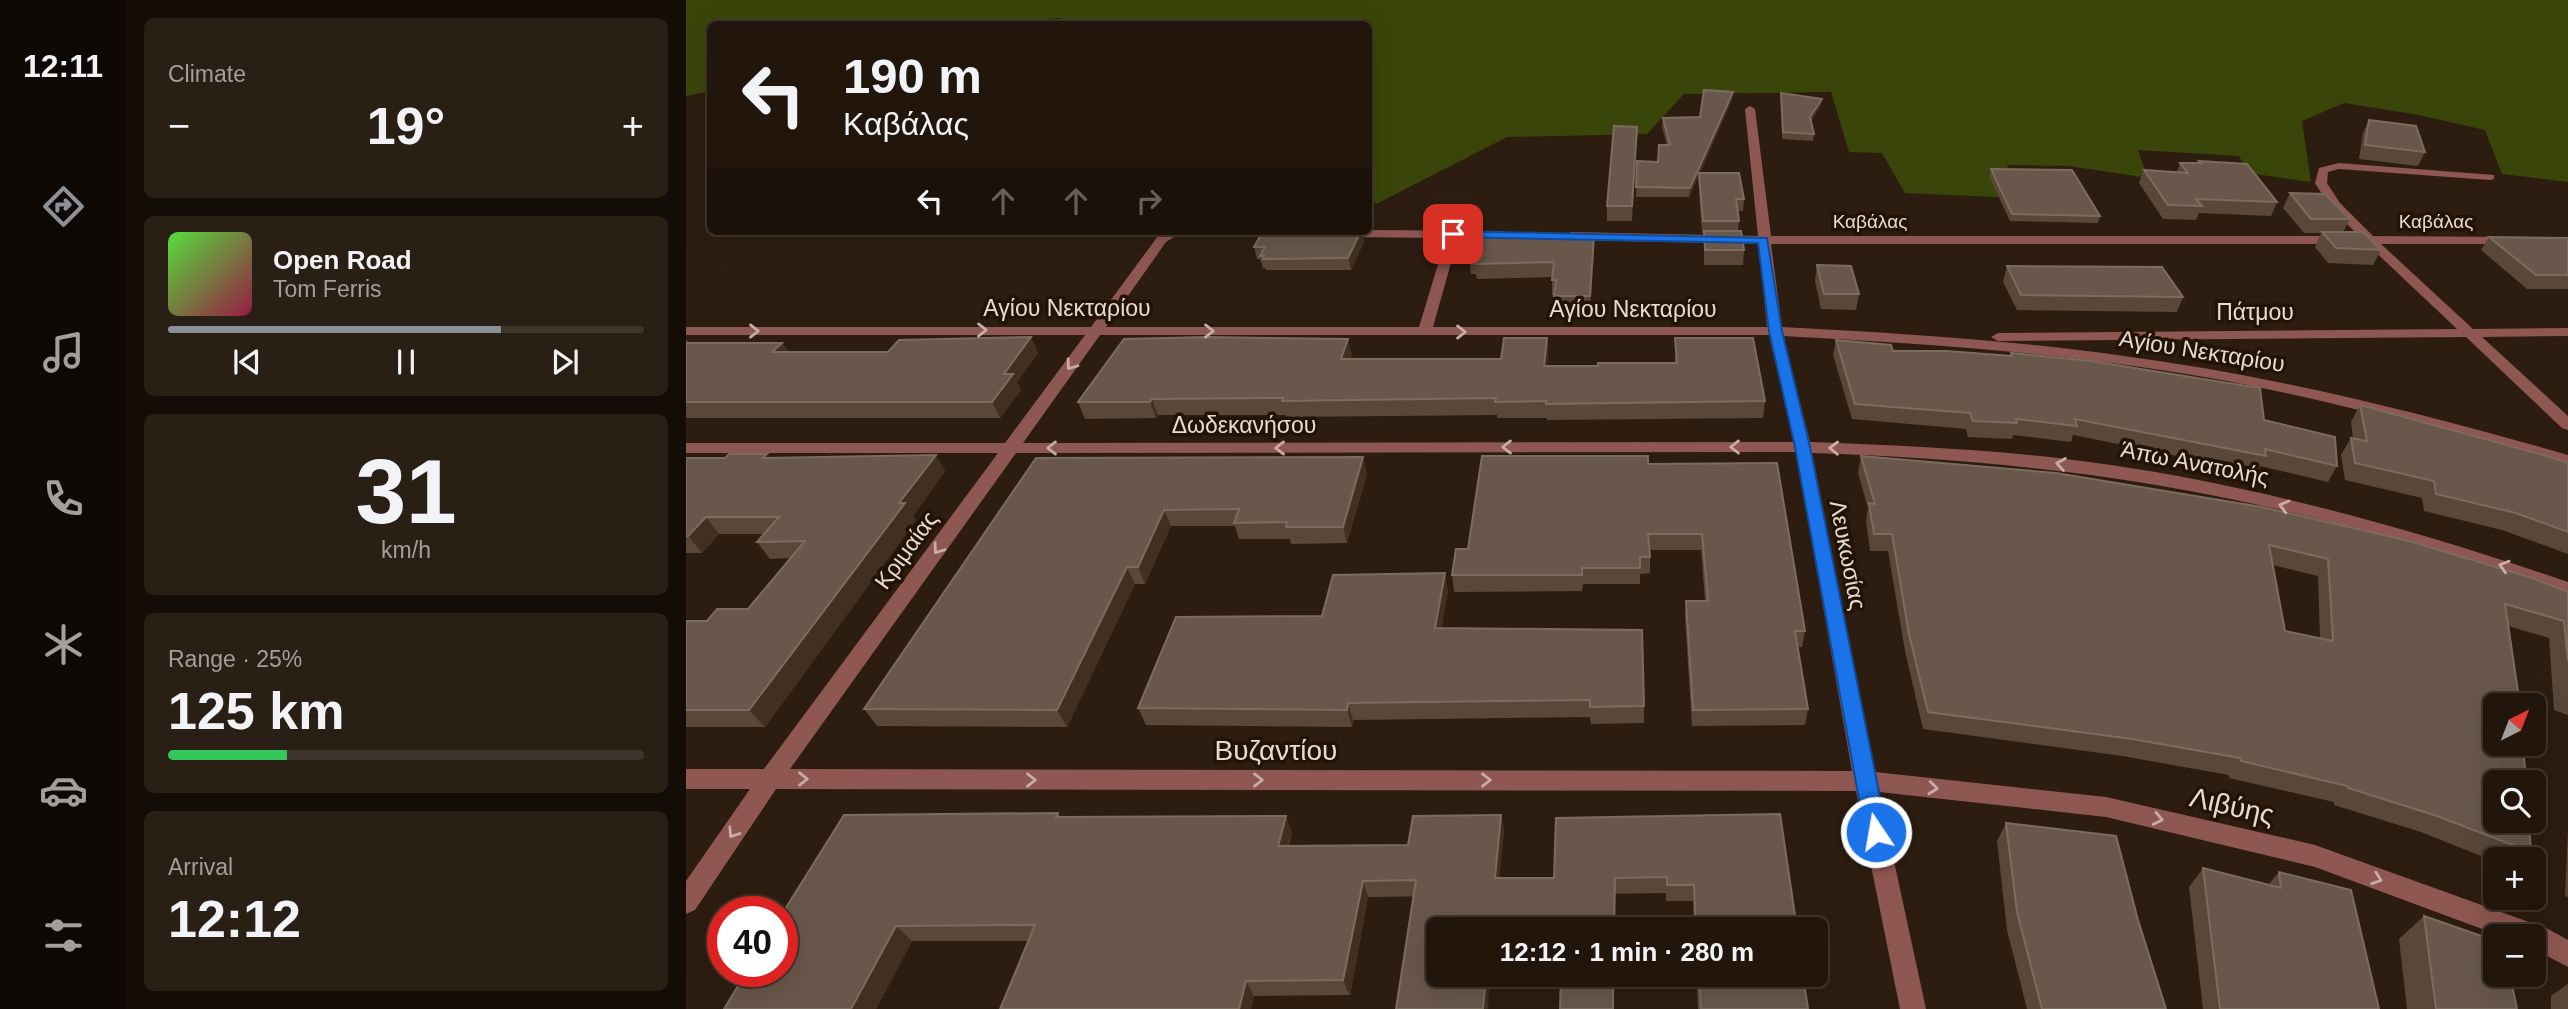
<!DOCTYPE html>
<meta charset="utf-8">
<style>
:root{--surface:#22160c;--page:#2a1f15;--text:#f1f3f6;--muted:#a29f9d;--line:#3f352d;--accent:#8c9099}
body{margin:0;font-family:Arial,sans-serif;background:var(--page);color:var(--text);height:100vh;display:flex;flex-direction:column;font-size:26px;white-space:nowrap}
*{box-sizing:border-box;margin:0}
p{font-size:23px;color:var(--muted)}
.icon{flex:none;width:38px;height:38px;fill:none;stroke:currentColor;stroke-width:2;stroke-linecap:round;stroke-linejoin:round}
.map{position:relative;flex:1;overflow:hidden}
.sheet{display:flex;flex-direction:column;gap:18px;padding:18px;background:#130c07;width:560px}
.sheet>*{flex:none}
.banner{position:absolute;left:21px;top:21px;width:665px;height:214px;border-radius:10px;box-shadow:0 7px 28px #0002,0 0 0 2px var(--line);background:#22160c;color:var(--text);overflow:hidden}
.needle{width:46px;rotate:42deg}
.buttons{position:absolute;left:1797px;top:693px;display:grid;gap:14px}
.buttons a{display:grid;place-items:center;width:63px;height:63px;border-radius:10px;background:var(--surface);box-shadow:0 7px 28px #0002,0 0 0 2px var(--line);font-size:35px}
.speed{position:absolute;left:21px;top:896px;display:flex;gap:14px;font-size:35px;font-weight:700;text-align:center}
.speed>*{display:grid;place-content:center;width:91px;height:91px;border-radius:50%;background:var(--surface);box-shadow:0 7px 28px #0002,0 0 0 2px var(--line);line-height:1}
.speed .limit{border:10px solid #d22;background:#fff;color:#111}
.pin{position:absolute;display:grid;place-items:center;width:60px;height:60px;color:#fff;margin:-30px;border-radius:14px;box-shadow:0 4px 10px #0006}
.me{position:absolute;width:77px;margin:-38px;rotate:348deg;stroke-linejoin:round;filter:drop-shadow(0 0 5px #0008)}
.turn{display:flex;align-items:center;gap:24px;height:147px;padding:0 21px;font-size:32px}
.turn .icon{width:91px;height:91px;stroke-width:2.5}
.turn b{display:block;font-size:49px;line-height:60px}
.lanes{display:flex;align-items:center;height:66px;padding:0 21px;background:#0003;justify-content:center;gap:35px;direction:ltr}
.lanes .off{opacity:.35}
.big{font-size:52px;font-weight:800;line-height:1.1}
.sheet .tile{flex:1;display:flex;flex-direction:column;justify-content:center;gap:10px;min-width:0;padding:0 24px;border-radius:10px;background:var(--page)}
.sheet .dial{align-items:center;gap:0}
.dial b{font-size:91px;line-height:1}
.song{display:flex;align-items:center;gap:21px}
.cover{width:84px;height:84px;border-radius:10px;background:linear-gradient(135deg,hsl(110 70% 55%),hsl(340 70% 35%))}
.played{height:7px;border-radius:4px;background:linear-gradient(90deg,var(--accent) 70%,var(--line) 70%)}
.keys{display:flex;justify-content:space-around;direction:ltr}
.heat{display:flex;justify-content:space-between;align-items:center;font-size:38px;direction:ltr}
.charge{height:10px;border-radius:5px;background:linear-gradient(90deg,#34c759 25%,var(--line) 0)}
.trip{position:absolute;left:740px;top:917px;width:402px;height:70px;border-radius:10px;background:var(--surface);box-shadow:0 7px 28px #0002,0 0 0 2px var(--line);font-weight:800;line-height:70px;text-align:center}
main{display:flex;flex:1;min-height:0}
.dock{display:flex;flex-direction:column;width:126px;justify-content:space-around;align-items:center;background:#0e0905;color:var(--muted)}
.dock .icon{width:49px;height:49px}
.dock .current{color:var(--accent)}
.dock b{font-size:32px;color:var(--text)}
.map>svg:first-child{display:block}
.green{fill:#3a4609}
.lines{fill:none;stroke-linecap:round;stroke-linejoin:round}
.minor{fill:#8e5751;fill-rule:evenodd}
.wall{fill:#594739;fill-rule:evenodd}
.shaded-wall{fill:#413022}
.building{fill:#68574a;stroke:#7c6c5f;stroke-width:2;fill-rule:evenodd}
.oneway{stroke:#c7ada5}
.route{fill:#1a73e8;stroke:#114b97;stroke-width:2}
.labels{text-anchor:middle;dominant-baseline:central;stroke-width:7;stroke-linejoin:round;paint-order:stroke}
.far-street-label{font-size:19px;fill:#e6dbd2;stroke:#231307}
.street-label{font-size:23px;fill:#e6dbd2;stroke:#231307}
.near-street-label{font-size:28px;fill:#e6dbd2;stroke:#231307}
</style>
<main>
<nav class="dock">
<b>12:11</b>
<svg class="icon current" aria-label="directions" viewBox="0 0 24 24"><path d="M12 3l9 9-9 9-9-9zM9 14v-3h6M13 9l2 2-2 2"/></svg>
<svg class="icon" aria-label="music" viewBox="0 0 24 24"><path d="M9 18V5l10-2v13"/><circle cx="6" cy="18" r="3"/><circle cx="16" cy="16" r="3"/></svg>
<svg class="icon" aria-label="phone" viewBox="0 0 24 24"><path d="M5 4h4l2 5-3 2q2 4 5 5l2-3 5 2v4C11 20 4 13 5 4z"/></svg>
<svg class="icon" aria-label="climate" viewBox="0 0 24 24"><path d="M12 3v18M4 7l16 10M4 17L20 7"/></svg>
<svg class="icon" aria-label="car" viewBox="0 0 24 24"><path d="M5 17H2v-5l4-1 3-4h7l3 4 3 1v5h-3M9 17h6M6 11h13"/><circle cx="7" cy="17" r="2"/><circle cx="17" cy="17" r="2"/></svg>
<svg class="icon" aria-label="filters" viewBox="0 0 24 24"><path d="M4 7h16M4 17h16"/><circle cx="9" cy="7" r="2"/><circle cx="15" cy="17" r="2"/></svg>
</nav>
<section class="sheet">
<div class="tile"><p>Climate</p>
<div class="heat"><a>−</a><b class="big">19°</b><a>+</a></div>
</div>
<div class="tile">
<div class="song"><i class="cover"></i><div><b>Open Road</b><p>Tom Ferris</p></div></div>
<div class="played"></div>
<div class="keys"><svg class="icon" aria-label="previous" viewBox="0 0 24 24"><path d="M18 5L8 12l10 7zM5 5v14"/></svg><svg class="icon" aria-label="pause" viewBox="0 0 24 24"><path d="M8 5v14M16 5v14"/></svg><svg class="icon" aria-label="next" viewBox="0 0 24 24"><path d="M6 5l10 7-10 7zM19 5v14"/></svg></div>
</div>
<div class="tile dial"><b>31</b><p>km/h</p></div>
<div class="tile"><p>Range · 25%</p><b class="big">125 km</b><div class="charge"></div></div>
<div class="tile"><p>Arrival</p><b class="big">12:12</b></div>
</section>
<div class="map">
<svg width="1882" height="1009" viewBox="0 0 1882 1009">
<rect width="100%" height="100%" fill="#2d1d10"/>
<!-- green -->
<polygon class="green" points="0,0 1882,0 1882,182 1816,174 1799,130 1733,115 1658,103 1616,121 1625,182 1562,173 1553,156 1452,150 1462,178 1383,166 1321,165 1332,198 1219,193 1196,153 1163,152 1145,92 998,94 961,134 821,137 692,203 683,203 682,24 375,24 375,18 301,24 24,24 24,91 0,96"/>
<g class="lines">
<!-- minor -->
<path class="minor" d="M1064,106L1069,109L1085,236H1673L1645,208L1629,183L1633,168L1653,163L1808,175V179L1804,180L1653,169L1642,172L1641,183L1654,203L1687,236L1827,237L1829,240L1823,244H1695L1787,329L1882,328V336L1796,337L1882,416V430L1876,428L1780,337L1312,341L1305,337L1312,333L1771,329L1681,244H1085L1096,327C1210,333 1325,340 1438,356C1589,376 1736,413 1882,455V465C1769,435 1657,403 1541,381C1395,354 1246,344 1097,336L1124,442C1225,446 1325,450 1425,465C1581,488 1733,531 1882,582V596C1796,570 1712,538 1624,517C1456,475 1299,459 1126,453L1189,772L1420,797L1629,845L1862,929L1882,940V967L1848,949V936H1815L1629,867L1420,817L1193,792L1240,1009H1214L1170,791L90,789L9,910L0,914V881L64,789H0V769H78L312,453H0V443H319L399,335H0V327H405L472,236L480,231L604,233L598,237H488L480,242L420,327H733L760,238L654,237L648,233L682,230L815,231L821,235L815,239L772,238L747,327H1081L1073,244L885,240L879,236L885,232L1072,236L1059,109ZM414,335H1083L1108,442L337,443ZM1110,452L1166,771L104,769L330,453Z"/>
</g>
<!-- wall -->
<g class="wall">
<polygon points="1095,93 1135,105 1125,121 1128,134 1127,141 1096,139"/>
<polygon points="1046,100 1014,173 1058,199 1057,211 1051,211 1053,221 1052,231 1058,250 1057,265 1018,265 1018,233 1016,233 1012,177 1003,197 950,197 951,161 972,162 981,145 976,127 977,118 1014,117"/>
<polygon points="1683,120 1739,152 1732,166 1673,159 1677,133"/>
<polygon points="951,127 946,221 921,221 921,206"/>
<polygon points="1513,161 1591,202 1585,216 1513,213 1510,220 1477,219 1453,183 1458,170 1491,172 1494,163 1512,163"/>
<polygon points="1305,169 1414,216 1412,223 1324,221 1303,176"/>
<polygon points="1604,193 1664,219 1657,232 1695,250 1687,265 1642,263 1629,247 1635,233 1618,233 1597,208"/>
<polygon points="1803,237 1882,238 1882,289 1841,289 1795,250"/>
<polygon points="678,242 665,270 580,270 579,268 577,268 574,259 571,259 568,247"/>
<polygon points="908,250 904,312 869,311 868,295 866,295 866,277 791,279 790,274 785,274 783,259"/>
<polygon points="1131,265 1173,294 1170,310 1135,309 1129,281"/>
<polygon points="1321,266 1497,297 1491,312 1331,310 1317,282"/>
<polygon points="345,337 352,353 331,382 335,390 314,418 0,418 0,339 3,343 96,343 103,352 202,352"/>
<polygon points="861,338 862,354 861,366 912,366 989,363 989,338 1079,401 1077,418 861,420 861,418 811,418 811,415 600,417 600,415 472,415 470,418 399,419 392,402 666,355 664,359 815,359"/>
<polygon points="1150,340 1207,351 1325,356 1325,353 1578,420 1651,466 1642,482 1574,466 1571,472 1387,435 1385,442 1327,435 1326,439 1282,437 1280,429 1166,419 1147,355"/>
<polygon points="1674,405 1882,463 1882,554 1816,530 1738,511 1736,498 1659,480 1655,455 1665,438 1667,438 1665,422"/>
<path d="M1175,456L1882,592V715L1868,710L1863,638L1822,626L1845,852L1838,859H1810V862L1735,832L1648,805V802L1543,778V775L1436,756L1237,729L1219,651L1202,551H1184L1180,520L1182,508L1172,473ZM1587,565L1632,576L1634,638L1599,631Z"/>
<polygon points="0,458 84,458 259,471 227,516 230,520 79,727 0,727 0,621 21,621 62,609 105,558 84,559 71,542 78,534 33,534 16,553 0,553"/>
<polygon points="350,458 681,474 661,543 605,544 604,539 553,539 549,526 485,526 459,584 449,584 381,727 191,726 178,709"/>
<polygon points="962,464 1119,631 1116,647 1112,647 1122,709 1119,725 1006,726 999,617 1000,601 1019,601 1015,550 964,550 964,573 954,574 954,584 897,584 896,591 768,592 766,575 782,549"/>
<polygon points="762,590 755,628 958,706 958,723 905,724 904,717 667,720 666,727 460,725 452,708 636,616"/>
<polygon points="372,813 375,817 606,832 603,846 722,845 815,815 818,831 813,878 868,878 870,818 1111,929 1008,929 1007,901 980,901 980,893 682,897 664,995 568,996 565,1009 314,1009 343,941 226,941 190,1009 38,1009"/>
<polygon points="1320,823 1452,920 1480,1009 1341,1009 1321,930 1311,841"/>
<polygon points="1882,829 1882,897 1879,896"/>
<polygon points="1517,868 1582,885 1593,872 1693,1009 1517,1009 1503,887"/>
<polygon points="1738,916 1831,1009 1721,1009 1713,939"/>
<polygon points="1010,975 1117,975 1122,1009 1012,1009"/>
<polygon points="1882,984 1882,1009 1865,1009 1865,996"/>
</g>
<!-- shaded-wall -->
<g class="shaded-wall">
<polygon points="1047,92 1046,100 1003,197 1004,188"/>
<polygon points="1136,99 1135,105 1123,123 1124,117"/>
<polygon points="676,231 678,242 665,270 662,258"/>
<polygon points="908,235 908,250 904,312 904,296"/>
<polygon points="345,337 352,353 331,382 335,390 314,418 306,402 318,374"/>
<polygon points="861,338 862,354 859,382 858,366"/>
<polygon points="662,339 666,355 659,375 655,359"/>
<polygon points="96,343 107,359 86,352"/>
<polygon points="466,399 472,415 470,418 464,402"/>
<polygon points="250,455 259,471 227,516 230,520 79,727 63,710 213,503"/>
<polygon points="677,457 681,474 661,543 657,527"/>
<polygon points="478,510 485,526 459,584 452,567"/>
<polygon points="20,517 33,534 16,553 2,536"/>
<polygon points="441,567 449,584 381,727 371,710"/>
<polygon points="759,573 762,590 753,645 749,628"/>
<polygon points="662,703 667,720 666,727 661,710"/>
<polygon points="815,815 818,831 812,894 809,878"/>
<polygon points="600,816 606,832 599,862 592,846"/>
<polygon points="677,881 682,897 664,995 657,980"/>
<polygon points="210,926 226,941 190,1009 165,1009"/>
<polygon points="800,975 804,975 802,1009 797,1009"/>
<polygon points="560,981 568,996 565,1009 553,1009"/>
</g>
<!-- building -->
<g class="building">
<polygon points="1018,90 1047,92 1004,188 950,187 951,161 972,162 973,145 984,145 977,118 1014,117"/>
<polygon points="1095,93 1136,99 1124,117 1128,134 1097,132"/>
<polygon points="1683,120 1730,126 1739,152 1679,145"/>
<polygon points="928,126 951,127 946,206 921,206"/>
<polygon points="1513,161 1561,164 1591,202 1510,199 1516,206 1482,205 1458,170 1502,173 1494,163 1515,163"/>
<polygon points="1305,169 1386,170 1414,216 1326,214"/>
<polygon points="1013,173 1053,173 1058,199 1050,199 1053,221 1017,221"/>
<polygon points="1604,193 1639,194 1664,219 1625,219"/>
<polygon points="577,231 675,231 662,258 577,259 578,256 574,256 579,247 568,247"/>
<polygon points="1018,231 1055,231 1058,250 1019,250"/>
<polygon points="1636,232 1677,232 1695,250 1650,248"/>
<polygon points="791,233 908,235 904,296 868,296 870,280 866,280 868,262 789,264 790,259 783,259"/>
<polygon points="1803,237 1882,238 1882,275 1850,275"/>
<polygon points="1131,265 1165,266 1173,294 1138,294"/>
<polygon points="1321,266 1476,267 1497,297 1335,295"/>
<polygon points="345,337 318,374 327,374 306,402 0,402 0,343 96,343 86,352 202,352 213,340"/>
<polygon points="520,337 662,339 655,359 815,359 818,338 861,338 858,366 912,366 912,363 991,363 989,338 1067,338 1079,401 860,404 860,401 809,402 810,398 596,401 597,398 466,399 464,402 392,402 438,339"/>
<polygon points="1150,340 1205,345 1207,351 1260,351 1326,356 1325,353 1405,361 1574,388 1578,420 1649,437 1651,466 1579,449 1580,456 1389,419 1391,426 1330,419 1331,423 1287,421 1284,413 1169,404"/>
<polygon points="1674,405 1857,455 1882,463 1882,532 1830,513 1750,494 1748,481 1669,463 1665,438 1681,441"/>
<polygon points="43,454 81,454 77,458 250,455 213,503 219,503 63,710 0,710 0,621 21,621 31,609 62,609 119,541 71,542 93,517 20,517 2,536 0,536 0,458 39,458"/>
<polygon points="796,456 962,456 962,464 1091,463 1119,631 1109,631 1122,709 1007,710 1000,601 1022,601 1016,534 962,534 964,557 954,557 954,568 896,568 896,575 766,575 770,549 782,549"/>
<path d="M1175,456L1370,473L1576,507L1723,541L1846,578L1882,592V661L1878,621L1819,604L1834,705H1810V744H1837L1840,782H1810V821H1843L1845,852L1751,816L1662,788L1661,786L1555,761L1554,758L1446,739L1242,712L1223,634L1206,534H1188L1183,503L1189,504ZM1583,545L1642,559L1647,641L1599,631Z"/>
<polygon points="677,457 657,527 600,527 601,522 548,523 553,509 478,510 452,567 441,567 371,710 178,709 350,458"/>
<polygon points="759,573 749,628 956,630 958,706 904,707 904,700 662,703 661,710 452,708 490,617 636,616 647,575"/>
<polygon points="372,813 370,817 600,816 592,846 722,845 727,816 815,815 809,878 868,878 870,818 1094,814 1111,929 1010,929 1008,885 981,885 981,877 929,878 928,929 752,929 752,975 800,975 797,1009 710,1009 730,880 677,881 657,980 560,981 553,1009 314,1009 349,925 210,926 165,1009 38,1009 61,971 96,971 96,914 158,815"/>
<polygon points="1320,823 1430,836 1452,920 1480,1009 1356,1009 1331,912"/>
<polygon points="1517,868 1595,888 1593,872 1665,890 1693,1009 1534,1009"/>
<polygon points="1738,916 1810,941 1810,975 1824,975 1831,1009 1750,1009"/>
<polygon points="875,975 927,975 927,1009 874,1009"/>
<polygon points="1013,975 1117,975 1122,1009 1015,1009"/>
</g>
<!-- one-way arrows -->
<defs><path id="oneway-chevron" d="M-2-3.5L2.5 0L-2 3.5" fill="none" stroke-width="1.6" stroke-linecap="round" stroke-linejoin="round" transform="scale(1.75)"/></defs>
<g class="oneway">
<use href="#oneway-chevron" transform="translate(296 330)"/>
<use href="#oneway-chevron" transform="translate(68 331)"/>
<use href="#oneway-chevron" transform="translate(523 331)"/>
<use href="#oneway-chevron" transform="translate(775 332)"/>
<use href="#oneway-chevron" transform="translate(385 365) rotate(126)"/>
<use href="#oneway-chevron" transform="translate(821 447) rotate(180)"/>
<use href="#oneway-chevron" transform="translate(1049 447) rotate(180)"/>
<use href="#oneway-chevron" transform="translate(366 448) rotate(180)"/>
<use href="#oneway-chevron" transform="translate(594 448) rotate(180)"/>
<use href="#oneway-chevron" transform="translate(1148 448) rotate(-178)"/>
<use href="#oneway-chevron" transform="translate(1375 464) rotate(-171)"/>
<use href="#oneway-chevron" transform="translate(1598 506) rotate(-165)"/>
<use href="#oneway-chevron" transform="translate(252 549) rotate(126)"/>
<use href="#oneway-chevron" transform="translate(1818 566) rotate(-163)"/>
<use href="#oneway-chevron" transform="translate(117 779)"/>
<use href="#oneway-chevron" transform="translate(345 780)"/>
<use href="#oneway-chevron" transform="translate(572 780)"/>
<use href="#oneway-chevron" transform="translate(800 780)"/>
<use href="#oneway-chevron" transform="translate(1247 788) rotate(6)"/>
<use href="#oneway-chevron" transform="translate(1472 819) rotate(13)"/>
<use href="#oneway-chevron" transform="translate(47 833) rotate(124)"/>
<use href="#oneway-chevron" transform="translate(1691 879) rotate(20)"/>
</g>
<!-- route -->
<polygon class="route" points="767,231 1081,238 1096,331 1124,447 1201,832 1197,838 1190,841 1182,838 1179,832 1109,447 1083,331 1072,243 763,237 761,234"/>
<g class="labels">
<!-- far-street labels -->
<g class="far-street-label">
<text x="1184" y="221">Καβάλας</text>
<text x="1750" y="221">Καβάλας</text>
</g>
<!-- street labels -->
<g class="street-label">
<text x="381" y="308">Αγίου Νεκταρίου</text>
<text x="947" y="309">Αγίου Νεκταρίου</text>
<text x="1569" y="312">Πάτμου</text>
<text transform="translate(1516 351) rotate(9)">Αγίου Νεκταρίου</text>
<text x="558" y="425">Δωδεκανήσου</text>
<text transform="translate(1509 463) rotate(11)">Άπω Ανατολής</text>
<text transform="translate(220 550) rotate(-54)">Κριμαίας</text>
<text transform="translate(1162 555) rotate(79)">Λευκωσίας</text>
</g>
<!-- near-street labels -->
<g class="near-street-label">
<text x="590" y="750">Βυζαντίου</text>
<text transform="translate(1546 806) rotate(13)">Λιβύης</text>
</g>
</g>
</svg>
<div class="buttons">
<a><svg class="needle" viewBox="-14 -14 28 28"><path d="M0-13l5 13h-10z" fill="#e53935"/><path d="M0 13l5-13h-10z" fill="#a29f9d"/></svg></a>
<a><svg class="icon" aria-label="search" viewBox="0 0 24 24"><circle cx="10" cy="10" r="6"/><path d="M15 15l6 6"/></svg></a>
<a>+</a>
<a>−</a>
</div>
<div class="speed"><div class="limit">40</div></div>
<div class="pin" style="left:767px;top:234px;background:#d93025"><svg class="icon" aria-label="arrive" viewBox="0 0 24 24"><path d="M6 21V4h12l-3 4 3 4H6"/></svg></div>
<svg class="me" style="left:1190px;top:832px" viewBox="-20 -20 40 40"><circle r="17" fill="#1a73e8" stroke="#fff" stroke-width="3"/><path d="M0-11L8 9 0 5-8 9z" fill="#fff"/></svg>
<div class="trip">12:12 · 1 min · 280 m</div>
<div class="banner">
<div class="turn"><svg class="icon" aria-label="left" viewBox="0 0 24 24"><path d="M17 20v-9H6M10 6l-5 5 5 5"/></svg><div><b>190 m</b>Καβάλας</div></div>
<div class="lanes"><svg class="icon" aria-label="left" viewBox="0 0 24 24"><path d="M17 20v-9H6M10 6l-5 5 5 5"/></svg><svg class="icon off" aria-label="ahead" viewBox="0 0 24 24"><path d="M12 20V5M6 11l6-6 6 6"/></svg><svg class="icon off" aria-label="ahead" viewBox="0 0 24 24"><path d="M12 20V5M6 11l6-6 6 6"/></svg><svg class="icon off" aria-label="right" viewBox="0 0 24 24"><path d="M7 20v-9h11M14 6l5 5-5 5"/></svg></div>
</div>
</div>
</main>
